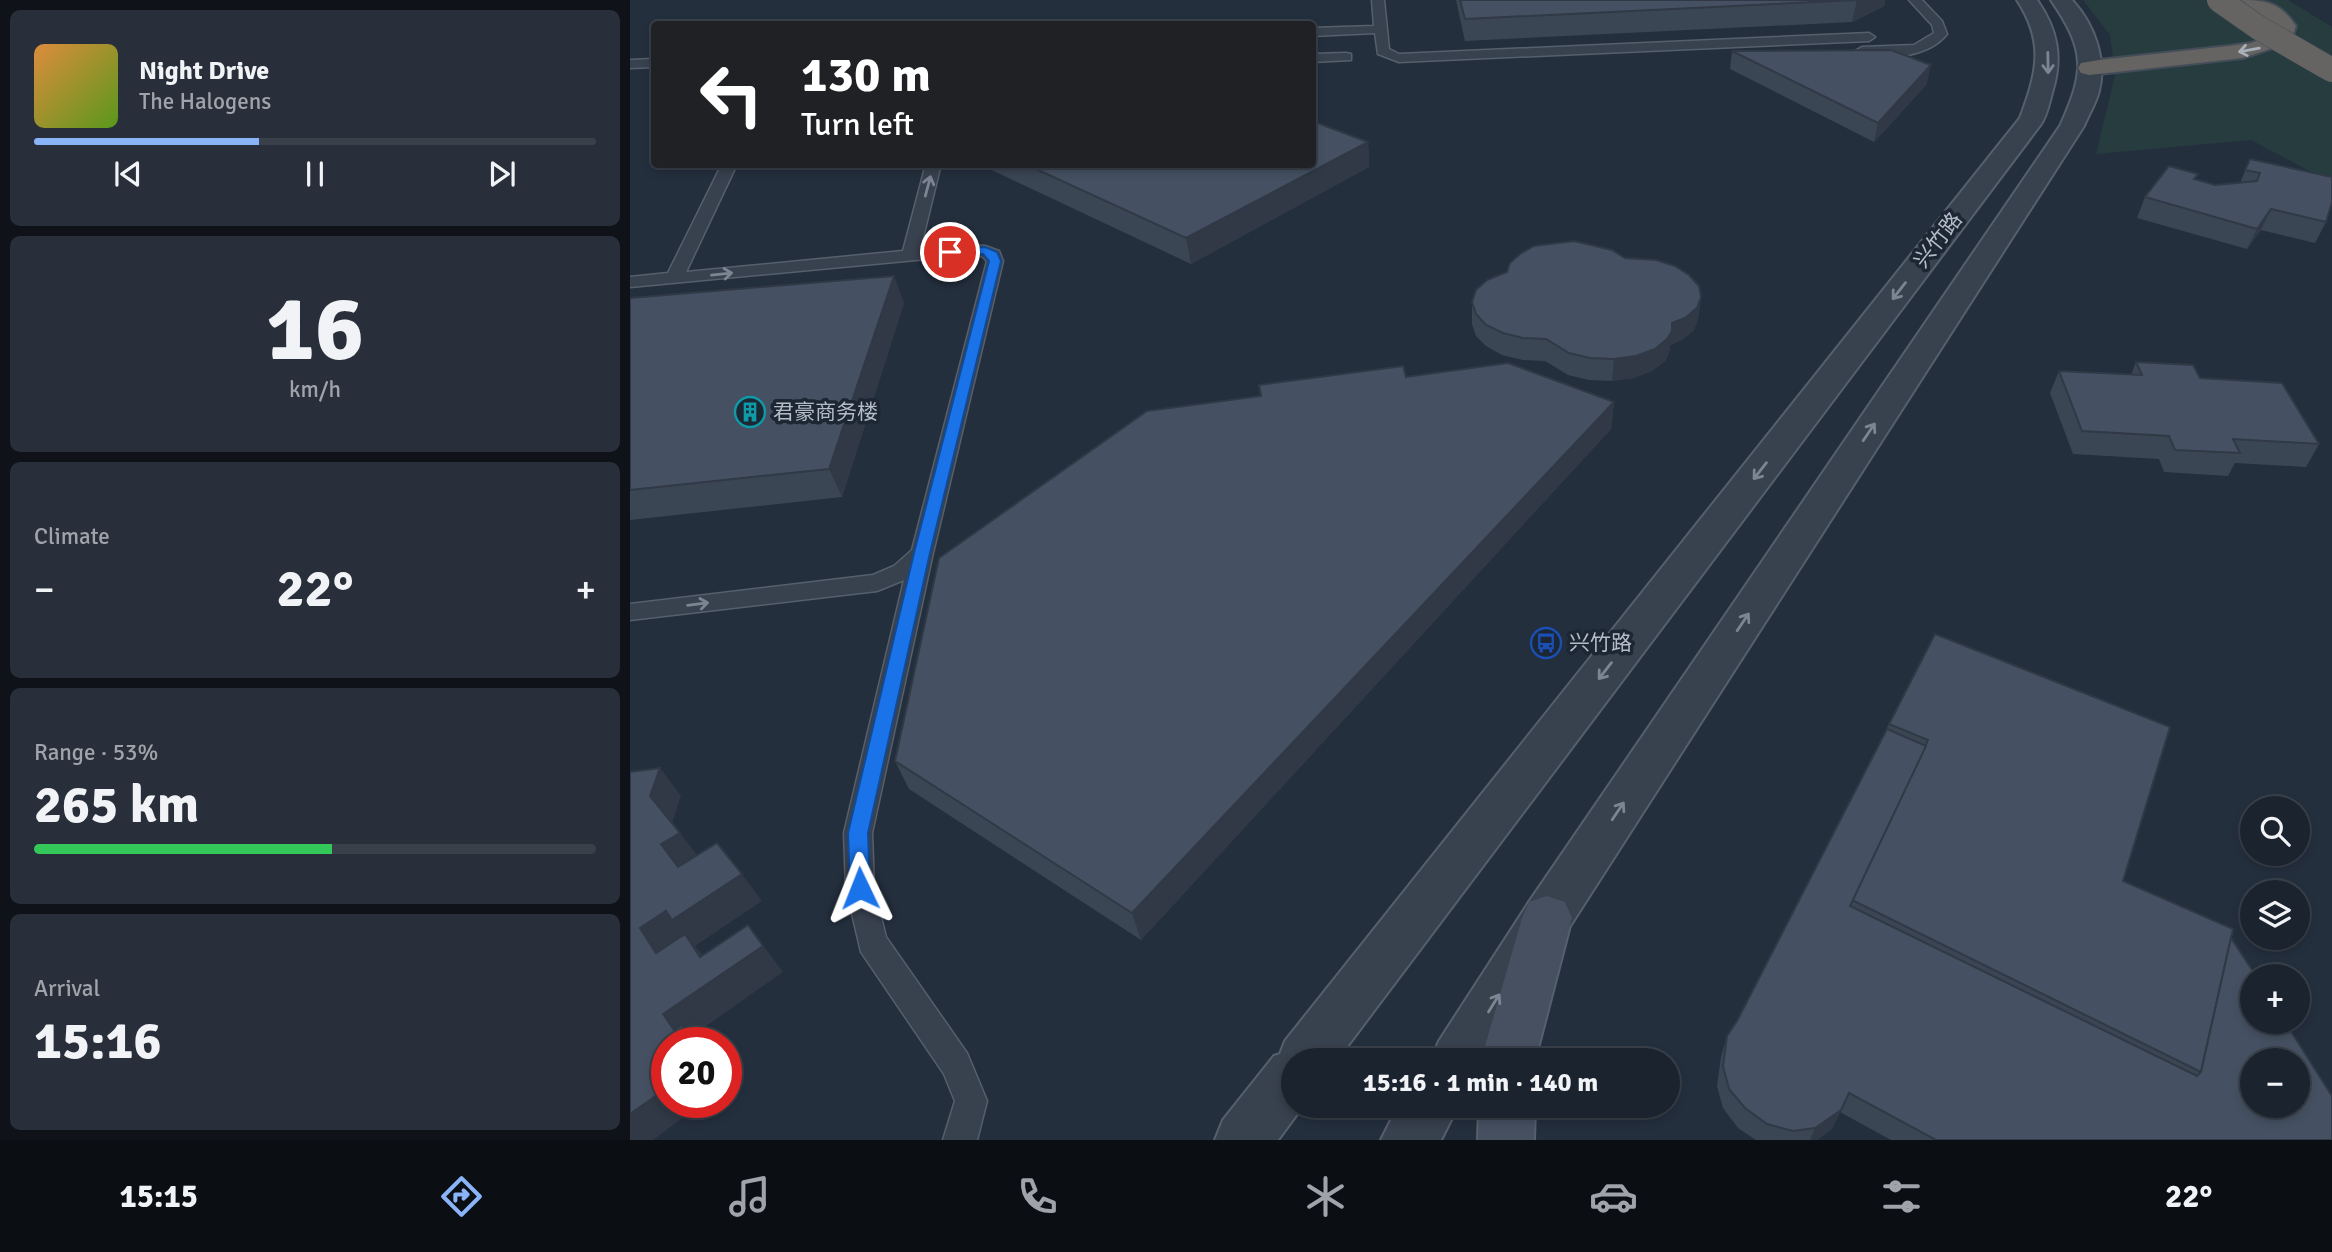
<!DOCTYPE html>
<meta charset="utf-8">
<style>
:root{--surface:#1b232e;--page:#282f3a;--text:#f1f3f6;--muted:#a0a4aa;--line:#39404a;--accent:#8ab4f8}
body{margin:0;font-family:Signika,"Noto Sans SC",sans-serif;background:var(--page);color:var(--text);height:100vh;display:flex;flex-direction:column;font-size:26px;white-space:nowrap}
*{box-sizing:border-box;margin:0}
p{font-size:23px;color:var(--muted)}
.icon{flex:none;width:38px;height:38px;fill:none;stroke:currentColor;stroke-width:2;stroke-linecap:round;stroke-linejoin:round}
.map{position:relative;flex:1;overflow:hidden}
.panel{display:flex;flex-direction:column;gap:10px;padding:10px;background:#0f1319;width:630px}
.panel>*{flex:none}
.banner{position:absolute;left:21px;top:21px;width:665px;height:147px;border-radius:7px;box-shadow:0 4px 10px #0003,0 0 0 2px var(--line);background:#202124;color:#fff;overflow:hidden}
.tools{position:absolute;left:1610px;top:796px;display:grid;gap:14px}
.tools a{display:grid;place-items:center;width:70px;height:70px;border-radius:50%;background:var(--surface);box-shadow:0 4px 10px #0003,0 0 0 2px var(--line);font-size:35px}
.speed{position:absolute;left:21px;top:1027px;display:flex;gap:14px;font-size:35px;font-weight:700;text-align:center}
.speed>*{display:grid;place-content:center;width:91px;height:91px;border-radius:50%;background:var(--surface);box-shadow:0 4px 10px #0003,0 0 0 2px var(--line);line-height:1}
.speed .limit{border:10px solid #d22;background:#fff;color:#111}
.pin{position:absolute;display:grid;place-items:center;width:60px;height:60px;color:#fff;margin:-30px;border:4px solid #fff;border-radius:50%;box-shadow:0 2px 7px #0007}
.me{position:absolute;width:77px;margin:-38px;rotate:358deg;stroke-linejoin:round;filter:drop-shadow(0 0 5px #0008)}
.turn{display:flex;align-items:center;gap:24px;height:147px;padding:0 35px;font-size:32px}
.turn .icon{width:91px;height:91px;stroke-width:2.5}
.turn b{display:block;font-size:49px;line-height:60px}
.big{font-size:52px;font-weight:700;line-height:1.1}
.panel .widget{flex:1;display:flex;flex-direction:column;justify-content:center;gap:10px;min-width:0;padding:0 24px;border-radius:10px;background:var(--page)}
.panel .dial{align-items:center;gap:0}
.dial b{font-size:91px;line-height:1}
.song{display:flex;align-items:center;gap:21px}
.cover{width:84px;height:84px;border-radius:10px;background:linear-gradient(135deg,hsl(30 70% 55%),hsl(90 70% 35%))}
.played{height:7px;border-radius:4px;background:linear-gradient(90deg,var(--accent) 40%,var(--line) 40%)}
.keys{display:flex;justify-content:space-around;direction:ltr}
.heat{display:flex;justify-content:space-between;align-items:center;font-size:38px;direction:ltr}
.charge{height:10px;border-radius:5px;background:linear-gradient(90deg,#34c759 53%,var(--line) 0)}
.trip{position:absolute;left:651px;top:1048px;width:399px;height:70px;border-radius:35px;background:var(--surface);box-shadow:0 4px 10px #0003,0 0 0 2px var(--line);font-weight:700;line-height:70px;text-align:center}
.menu{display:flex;height:112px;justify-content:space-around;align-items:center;background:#0b0e12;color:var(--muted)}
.menu .icon{width:49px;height:49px}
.menu .current{color:var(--accent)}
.menu b{font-size:32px;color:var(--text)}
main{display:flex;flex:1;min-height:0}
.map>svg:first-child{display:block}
.green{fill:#263c3f}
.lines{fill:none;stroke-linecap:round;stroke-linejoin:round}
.service-casing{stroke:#565f6c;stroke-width:3}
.tertiary-casing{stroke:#565f6c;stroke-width:4}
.secondary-casing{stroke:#565f6c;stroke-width:4}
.trunk-casing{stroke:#434c59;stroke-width:4}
.service{fill:#38414e;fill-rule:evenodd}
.tertiary{fill:#38414e;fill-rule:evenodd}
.secondary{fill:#465061;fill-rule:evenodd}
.trunk{fill:#656462;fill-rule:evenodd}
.trunk-bridge-casing{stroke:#434c59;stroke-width:25;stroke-linecap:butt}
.trunk-bridge{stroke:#656462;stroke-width:24}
.wall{fill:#3b4654}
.shaded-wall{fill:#303945}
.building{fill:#455162;stroke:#303945;stroke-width:2;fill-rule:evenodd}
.oneway{stroke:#a8afba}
.oneway2{stroke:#7c8592}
.route{fill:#1a73e8;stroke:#114b97;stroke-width:2}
.labels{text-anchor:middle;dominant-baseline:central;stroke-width:7;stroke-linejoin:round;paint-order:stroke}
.street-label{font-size:21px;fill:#b4bcc9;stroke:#1d2633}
.poi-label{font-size:21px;fill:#b4bcc9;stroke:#1d2633;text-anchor:start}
</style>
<main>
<section class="panel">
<div class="widget">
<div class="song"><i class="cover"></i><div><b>Night Drive</b><p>The Halogens</p></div></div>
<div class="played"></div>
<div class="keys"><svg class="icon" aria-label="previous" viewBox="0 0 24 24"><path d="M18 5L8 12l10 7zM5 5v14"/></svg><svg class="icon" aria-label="pause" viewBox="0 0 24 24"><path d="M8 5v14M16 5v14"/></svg><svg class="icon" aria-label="next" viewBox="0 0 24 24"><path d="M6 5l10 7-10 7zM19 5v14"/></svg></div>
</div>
<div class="widget dial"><b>16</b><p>km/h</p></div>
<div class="widget"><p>Climate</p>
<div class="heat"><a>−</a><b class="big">22°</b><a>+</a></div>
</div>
<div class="widget"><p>Range · 53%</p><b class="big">265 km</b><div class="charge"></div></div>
<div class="widget"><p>Arrival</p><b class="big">15:16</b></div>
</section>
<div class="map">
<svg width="1702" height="1140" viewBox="0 0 1702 1140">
<rect width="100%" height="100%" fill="#242f3e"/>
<!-- green -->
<polygon class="green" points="1453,0 1658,0 1702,27 1702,183 1621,140 1466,154 1485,75 1480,35"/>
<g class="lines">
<!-- service casing -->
<g class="service-casing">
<g id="service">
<polygon points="742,0 754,0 759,49 769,54 1239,33 1245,37 1239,41 769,62 748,54 745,33 682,36 682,28 744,26"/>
<path d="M1279,0H1292L1312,21L1317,34C1298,58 1256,60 1227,54L1225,51L1232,47L1284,45L1304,33L1302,25Z"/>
<polygon points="716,53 721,54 721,60 682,62 682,54"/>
<polygon points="24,59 24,67 0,68 0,60"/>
<polygon points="92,164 107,164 56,272 273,251 296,164 311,164 290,250 339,245 355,246 369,251 373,261 303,553 242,833 244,888 256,937 337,1053 357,1101 347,1140 313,1140 325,1101 314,1074 231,952 216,888 214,833 274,580 247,591 0,620 0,604 243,575 264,566 282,550 357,261 352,256 339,255 0,287 0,277 38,273"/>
</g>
</g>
<!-- tertiary casing -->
<g class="tertiary-casing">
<g id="tertiary">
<path d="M1387,0H1407C1428,30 1433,58 1422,93C1419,104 1417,115 1411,124L707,1060H663V1106H673L648,1140H585L593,1120L644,1056L650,1054L655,1041L1390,118C1407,72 1415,43 1387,0Z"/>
<path d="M1421,0H1442C1464,24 1477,59 1469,91C1466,103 1459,114 1454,126L935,934L858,1060H801L809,1041L899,902L1430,126C1455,71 1456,51 1421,0Z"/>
<polygon points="768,1106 828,1106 811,1140 751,1140"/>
</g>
</g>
<!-- secondary casing -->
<g class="secondary-casing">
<g id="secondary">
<polygon points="917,896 935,902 942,918 905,1060 851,1060 892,918 899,902"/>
<polygon points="849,1106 905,1106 904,1140 848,1140"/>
</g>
</g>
<!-- trunk casing -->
<g class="trunk-casing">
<path id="trunk" d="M1611,0C1637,0 1650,3 1666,26L1661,42L1613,58L1459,75L1451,73L1448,68L1451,63L1469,60L1599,46L1621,43L1643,34L1644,26Z"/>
</g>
<!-- service -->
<use href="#service" class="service"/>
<!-- tertiary -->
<use href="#tertiary" class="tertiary"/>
<!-- secondary -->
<use href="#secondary" class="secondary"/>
<!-- trunk -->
<use href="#trunk" class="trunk"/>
<!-- trunk-bridge casing -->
<g class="trunk-bridge-casing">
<polyline id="trunk-bridge" points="1589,0 1629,28 1702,70"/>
</g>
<!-- trunk-bridge -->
<use href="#trunk-bridge" class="trunk-bridge"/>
</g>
<!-- wall -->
<g class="wall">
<polygon points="826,0 1255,0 1254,6 1222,22 835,41"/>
<polygon points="1102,51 1297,84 1244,142 1100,69"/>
<polygon points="738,142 739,167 561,264 349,164 682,164"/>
<polygon points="1620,159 1696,222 1685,243 1631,230 1617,249 1507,218 1515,197 1568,174 1565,179 1585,185 1610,183"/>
<polygon points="995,258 1071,297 1068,319 1064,330 1052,340 1040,345 1039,353 1035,361 1022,371 1004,378 982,381 959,380 938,375 915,361 893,360 872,355 856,346 846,336 842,324 842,302"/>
<polygon points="0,298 274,303 212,497 0,520"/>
<polygon points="1506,362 1570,378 1689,444 1676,467 1605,463 1598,476 1534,472 1529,459 1443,454 1420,393 1429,371 1501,375"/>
<polygon points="776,377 984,402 981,429 511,940 279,789 265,761"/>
<polygon points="1305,634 1493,881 1601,938 1702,1140 1261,1140 1210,1112 1202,1129 1187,1140 1126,1140 1108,1128 1093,1108 1087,1086 1091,1057 1097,1036 1107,1021"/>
</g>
<!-- shaded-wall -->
<g class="shaded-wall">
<polygon points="1227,0 1255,0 1254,6 1222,22"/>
<polygon points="1301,65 1297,84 1244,142 1248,123"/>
<polygon points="738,142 739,167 561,264 556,238"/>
<polygon points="1641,209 1631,230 1617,249 1627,229"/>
<polygon points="264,276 274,303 212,497 199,469"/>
<polygon points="1071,297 1068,319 1064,330 1052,340 1040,345 1039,353 1035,361 1022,371 1004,378 982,381 984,359 1042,323"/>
<polygon points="984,402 981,429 511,940 502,913"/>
<polygon points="30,768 51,796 42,823 20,796"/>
<polygon points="50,833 71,860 48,867 31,844"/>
<polygon points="112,874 132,901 65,946 77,960 118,925 153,972 62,1036 69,1043 64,1043 44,1030 33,1014 26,953 10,928 36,911"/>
<polygon points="37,1088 37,1102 74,1102 23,1140 0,1140 0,1114"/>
<polygon points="1211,1110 1202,1129 1187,1140 1180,1140 1185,1128"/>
</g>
<!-- building -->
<g class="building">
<polygon points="830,0 1227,0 835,19"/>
<polygon points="1261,50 1301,65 1248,123 1102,51"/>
<polygon points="682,121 738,142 556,238 395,164 682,164"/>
<polygon points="1620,159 1702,177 1702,202 1696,222 1641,209 1627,229 1515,197 1539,166 1568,174 1564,179 1585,185 1627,181 1630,173 1615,170"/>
<polygon points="944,241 982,250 995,258 1026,260 1045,266 1059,275 1069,286 1071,297 1067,308 1055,318 1042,323 1042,331 1037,339 1025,349 1006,356 984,359 960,358 939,353 916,339 893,338 873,333 856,325 846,314 842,302 846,290 857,280 877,272 880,263 890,254 904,246"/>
<polygon points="264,276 199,469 0,490 0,298"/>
<polygon points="1506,362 1563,365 1570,378 1652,383 1689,444 1603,439 1610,453 1545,450 1539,436 1452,431 1429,371 1512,375"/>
<polygon points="878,363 984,402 502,913 265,761 309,558 517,411 631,396 629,385 773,366 776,377"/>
<polygon points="1305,634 1540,727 1493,881 1603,929 1571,1072 1222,900 1298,740 1259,724"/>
<path d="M1257,729L1296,746L1220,906L1567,1076L1571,1072L1601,938L1626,976H1622V1022H1655L1702,1096V1140H1306L1219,1093L1211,1110L1185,1128L1163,1131L1137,1124L1115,1108L1099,1089L1093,1066L1097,1036L1107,1021ZM1622,1060H1668V1106H1622Z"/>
<polygon points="30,768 20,796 50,833 31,844 48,867 87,843 112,874 42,920 36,911 10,928 26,953 55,934 70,957 118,925 133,946 33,1014 44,1030 52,1025 64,1043 37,1043 37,1088 0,1114 0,772"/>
</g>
<!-- one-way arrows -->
<defs><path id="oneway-shaft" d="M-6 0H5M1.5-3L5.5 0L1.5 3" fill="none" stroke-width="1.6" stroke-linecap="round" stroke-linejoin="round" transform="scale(1.75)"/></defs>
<use class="oneway" href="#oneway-shaft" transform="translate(1619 50) rotate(170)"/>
<g class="oneway2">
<use href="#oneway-shaft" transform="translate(1418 63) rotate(89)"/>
<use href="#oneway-shaft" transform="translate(298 186) rotate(-75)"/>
<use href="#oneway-shaft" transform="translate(92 274) rotate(-6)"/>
<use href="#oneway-shaft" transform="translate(1269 291) rotate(128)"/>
<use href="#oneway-shaft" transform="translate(1239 432) rotate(-56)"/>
<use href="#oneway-shaft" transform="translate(1130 471) rotate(128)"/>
<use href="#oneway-shaft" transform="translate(68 604) rotate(-7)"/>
<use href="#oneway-shaft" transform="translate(1113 622) rotate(-56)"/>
<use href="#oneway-shaft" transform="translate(975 671) rotate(128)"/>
<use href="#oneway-shaft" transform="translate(988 811) rotate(-56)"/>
<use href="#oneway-shaft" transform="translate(864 1003) rotate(-58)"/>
</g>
<!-- route -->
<polygon class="route" points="355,247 367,252 371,261 300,553 238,833 240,888 237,894 230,897 222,894 220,888 218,833 284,553 359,261 353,254 320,255 314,252 320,248"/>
<!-- icons -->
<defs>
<g id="building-ring" transform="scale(1.575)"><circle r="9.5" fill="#1d2633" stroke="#0f9aa8" stroke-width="1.5"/><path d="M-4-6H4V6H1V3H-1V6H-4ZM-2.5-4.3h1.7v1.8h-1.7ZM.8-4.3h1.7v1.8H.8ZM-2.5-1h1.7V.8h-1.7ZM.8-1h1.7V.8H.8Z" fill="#0f9aa8"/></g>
<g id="bus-ring" transform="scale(1.575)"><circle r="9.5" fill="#1d2633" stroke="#1a4fb4" stroke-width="1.5"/><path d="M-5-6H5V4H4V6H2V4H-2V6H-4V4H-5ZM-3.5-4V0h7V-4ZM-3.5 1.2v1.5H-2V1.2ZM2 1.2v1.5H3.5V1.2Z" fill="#1a4fb4"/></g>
</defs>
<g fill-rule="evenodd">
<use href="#building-ring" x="120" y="412"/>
<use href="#bus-ring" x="916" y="643"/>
</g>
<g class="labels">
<!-- street labels -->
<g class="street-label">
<text transform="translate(1308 240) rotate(-52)">兴竹路</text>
</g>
<!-- poi labels -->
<g class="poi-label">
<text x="143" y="412">君豪商务楼</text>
<text x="939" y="643">兴竹路</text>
</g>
</g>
</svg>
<div class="tools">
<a><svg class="icon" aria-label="search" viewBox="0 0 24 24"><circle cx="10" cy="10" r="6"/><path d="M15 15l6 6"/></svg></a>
<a><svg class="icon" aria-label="layers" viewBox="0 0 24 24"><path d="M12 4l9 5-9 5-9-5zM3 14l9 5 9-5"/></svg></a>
<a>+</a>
<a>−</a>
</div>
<div class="speed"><div class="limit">20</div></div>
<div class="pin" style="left:320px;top:252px;background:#d93025"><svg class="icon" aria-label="arrive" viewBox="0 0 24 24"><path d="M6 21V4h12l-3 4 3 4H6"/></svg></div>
<svg class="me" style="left:230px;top:888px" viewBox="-20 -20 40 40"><path d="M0-17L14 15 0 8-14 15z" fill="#1a73e8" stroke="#fff" stroke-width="4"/></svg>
<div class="trip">15:16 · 1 min · 140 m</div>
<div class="banner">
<div class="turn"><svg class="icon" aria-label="left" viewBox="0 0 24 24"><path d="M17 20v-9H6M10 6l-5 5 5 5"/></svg><div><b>130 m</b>Turn left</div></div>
</div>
</div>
</main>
<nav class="menu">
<b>15:15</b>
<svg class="icon current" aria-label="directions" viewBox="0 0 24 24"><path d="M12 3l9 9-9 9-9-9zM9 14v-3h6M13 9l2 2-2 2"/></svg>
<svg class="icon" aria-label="music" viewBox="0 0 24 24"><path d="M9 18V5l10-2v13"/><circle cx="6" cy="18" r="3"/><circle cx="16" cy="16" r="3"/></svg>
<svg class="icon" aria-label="phone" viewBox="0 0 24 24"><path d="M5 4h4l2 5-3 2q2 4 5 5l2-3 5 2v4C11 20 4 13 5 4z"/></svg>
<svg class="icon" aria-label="climate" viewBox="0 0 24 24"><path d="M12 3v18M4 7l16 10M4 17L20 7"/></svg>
<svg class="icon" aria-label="car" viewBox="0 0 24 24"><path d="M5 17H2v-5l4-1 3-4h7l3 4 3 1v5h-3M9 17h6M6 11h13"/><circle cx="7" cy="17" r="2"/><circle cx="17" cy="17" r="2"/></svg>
<svg class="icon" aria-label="filters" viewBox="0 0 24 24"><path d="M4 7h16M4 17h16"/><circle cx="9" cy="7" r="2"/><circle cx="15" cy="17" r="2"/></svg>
<b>22°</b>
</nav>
